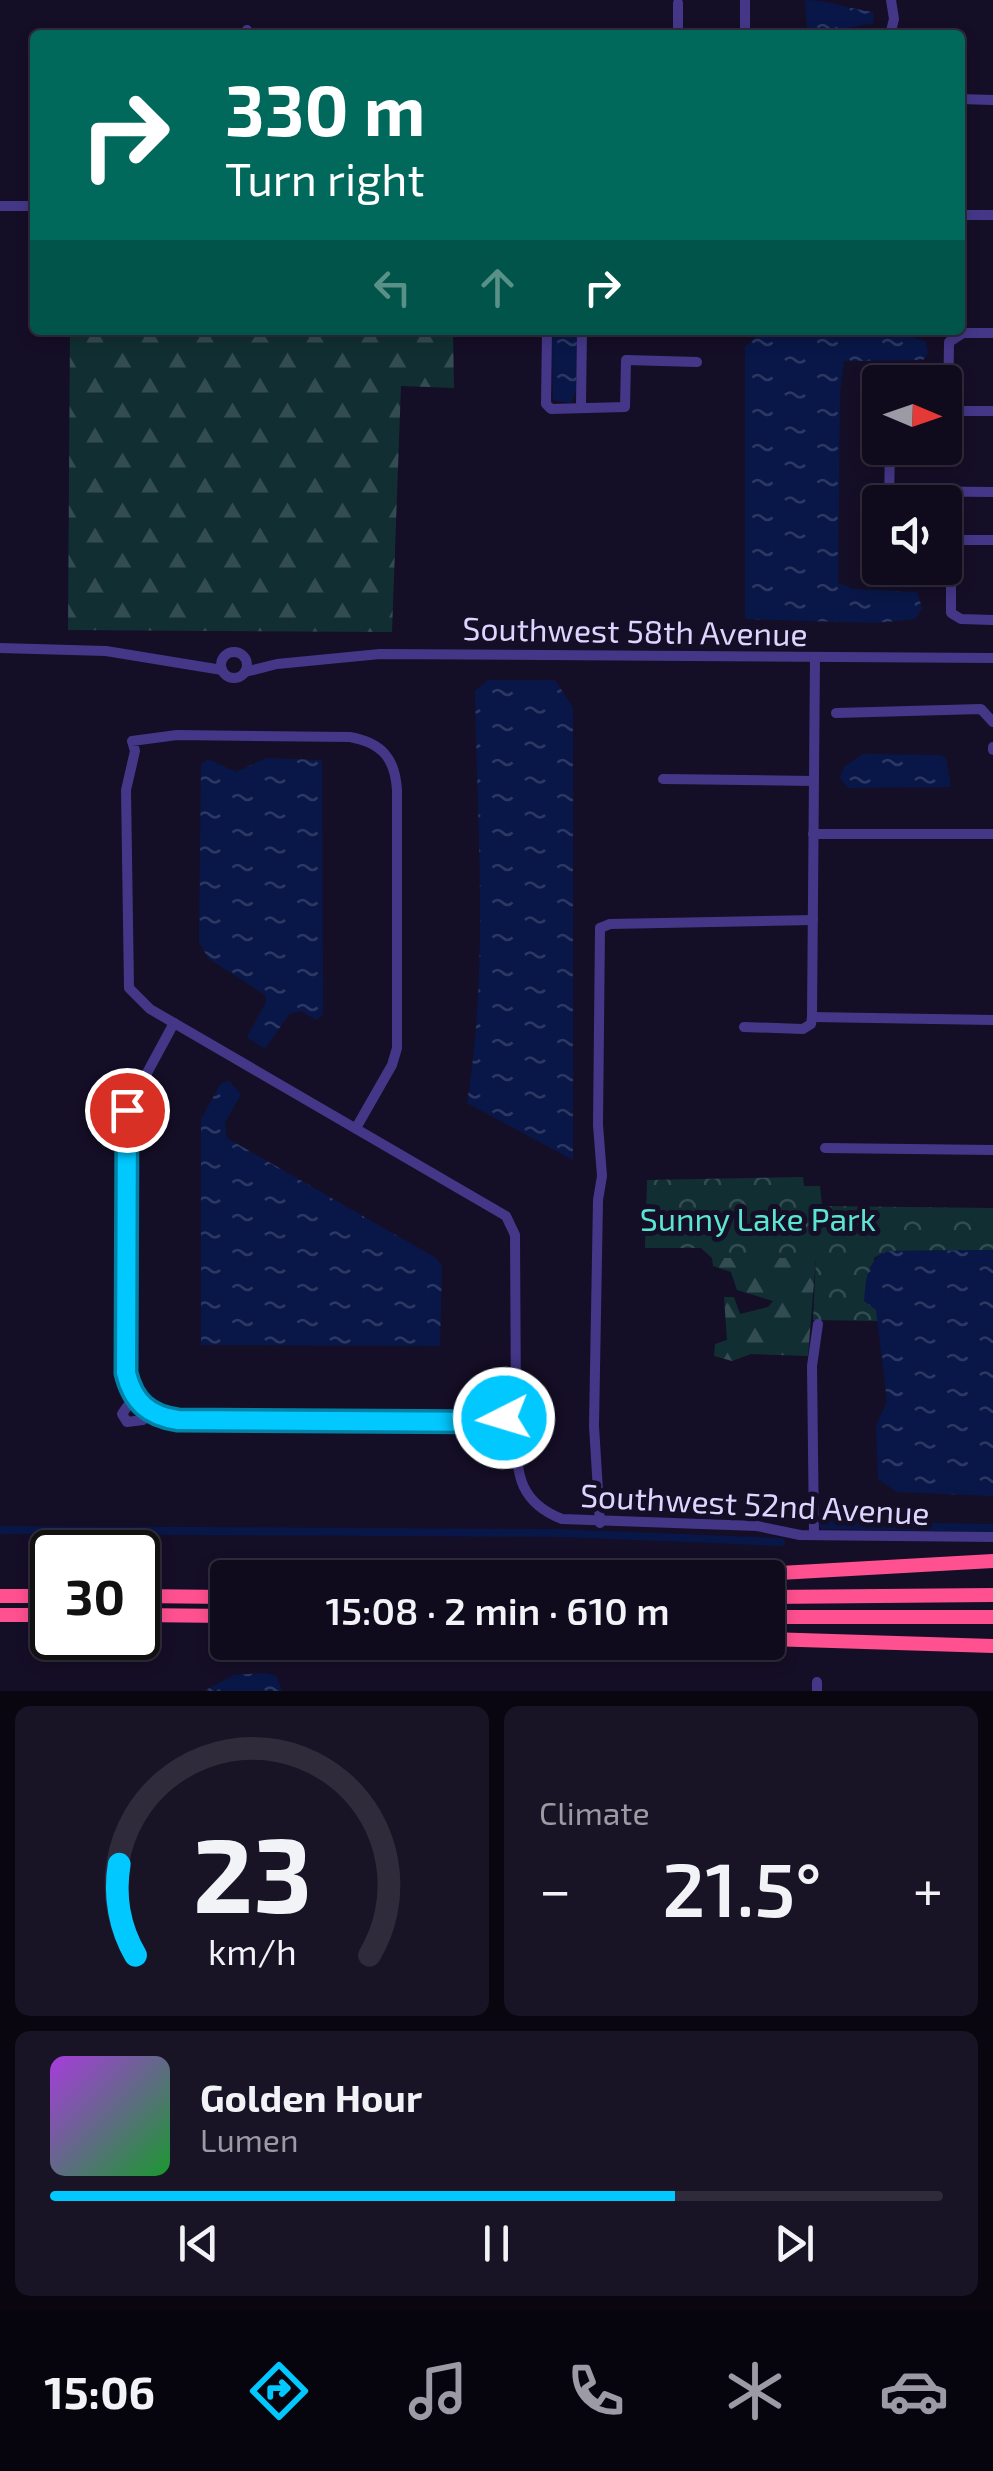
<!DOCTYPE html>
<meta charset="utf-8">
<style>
:root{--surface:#100a1d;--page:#191326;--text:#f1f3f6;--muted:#9c9aa4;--line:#302b3b;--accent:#01c8ff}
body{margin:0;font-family:"Exo 2",sans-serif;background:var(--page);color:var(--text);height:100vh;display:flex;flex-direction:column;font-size:38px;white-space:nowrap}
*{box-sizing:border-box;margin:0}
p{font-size:32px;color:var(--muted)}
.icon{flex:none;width:55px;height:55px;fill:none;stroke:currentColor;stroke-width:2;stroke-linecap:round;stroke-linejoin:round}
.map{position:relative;height:1691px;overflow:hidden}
.sheet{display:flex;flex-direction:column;gap:15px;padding:15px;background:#090610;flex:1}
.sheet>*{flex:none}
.guide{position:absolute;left:30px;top:30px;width:935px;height:305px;border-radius:10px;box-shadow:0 5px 15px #0003,0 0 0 2px var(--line);background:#00695c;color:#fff;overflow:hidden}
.needle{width:65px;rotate:92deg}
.controls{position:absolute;left:862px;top:365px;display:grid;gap:20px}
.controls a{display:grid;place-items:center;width:100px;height:100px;border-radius:10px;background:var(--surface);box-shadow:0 5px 15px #0003,0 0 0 2px var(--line);font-size:50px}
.speed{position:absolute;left:30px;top:1530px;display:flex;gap:20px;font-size:50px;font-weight:700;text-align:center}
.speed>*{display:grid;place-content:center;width:130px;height:130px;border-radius:50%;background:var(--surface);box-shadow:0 5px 15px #0003,0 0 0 2px var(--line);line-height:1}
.speed .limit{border:5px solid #111;border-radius:15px;background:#fff;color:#111}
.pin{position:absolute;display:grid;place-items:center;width:85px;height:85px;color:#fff;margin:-42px;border:5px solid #fff;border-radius:50%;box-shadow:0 2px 10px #0007}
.me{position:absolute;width:110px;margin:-55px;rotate:265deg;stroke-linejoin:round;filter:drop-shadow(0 0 8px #0008)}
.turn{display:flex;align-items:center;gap:35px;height:210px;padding:0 30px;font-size:45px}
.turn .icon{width:130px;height:130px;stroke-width:2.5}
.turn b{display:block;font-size:70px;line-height:85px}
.lanes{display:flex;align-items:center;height:95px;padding:0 30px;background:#0003;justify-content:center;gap:50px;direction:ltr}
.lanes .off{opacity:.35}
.big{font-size:75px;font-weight:600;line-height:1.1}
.sheet .widget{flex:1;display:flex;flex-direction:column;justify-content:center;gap:15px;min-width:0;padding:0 35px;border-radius:15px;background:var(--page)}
.sheet .dial{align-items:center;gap:0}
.dial svg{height:260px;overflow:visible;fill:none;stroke:var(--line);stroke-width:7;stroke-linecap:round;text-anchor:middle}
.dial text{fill:var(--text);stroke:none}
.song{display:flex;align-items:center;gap:30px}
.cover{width:120px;height:120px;border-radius:15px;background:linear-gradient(135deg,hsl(280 70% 55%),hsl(130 70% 35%))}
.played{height:10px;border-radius:5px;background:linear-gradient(90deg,var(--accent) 70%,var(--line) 70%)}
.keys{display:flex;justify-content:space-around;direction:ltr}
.heat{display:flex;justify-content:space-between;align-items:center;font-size:55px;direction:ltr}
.sheet .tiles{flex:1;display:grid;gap:15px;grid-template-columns:1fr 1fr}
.widget:last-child{grid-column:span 2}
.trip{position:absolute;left:210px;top:1560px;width:575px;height:100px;border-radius:10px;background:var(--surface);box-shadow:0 5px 15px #0003,0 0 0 2px var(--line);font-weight:600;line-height:100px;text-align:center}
.menu{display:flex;height:160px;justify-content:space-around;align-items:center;background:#06040c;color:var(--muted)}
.menu .icon{width:70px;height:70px}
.menu .active{color:var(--accent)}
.menu b{font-size:45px;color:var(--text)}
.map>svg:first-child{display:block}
.forest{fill:url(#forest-firs)}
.park{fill:url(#park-crowns)}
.water{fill:url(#water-ripples)}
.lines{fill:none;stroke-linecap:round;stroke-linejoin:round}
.canal{stroke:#081747;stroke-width:8}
.minor{stroke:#443788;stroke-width:10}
.highway{stroke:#ff508f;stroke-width:14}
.route-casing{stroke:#0182a6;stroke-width:25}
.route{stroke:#01c8ff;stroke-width:18}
.labels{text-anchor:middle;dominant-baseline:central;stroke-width:10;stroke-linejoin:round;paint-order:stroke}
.street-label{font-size:32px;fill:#ded5ff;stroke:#150e27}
.park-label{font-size:32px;fill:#5ae5d2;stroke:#150e27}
</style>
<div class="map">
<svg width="993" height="1691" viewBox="0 0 993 1691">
<defs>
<pattern id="forest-firs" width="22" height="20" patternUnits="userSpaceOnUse" patternTransform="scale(2.5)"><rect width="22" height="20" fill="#112f32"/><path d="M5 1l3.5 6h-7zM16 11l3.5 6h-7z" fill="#334c51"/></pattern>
<pattern id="park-crowns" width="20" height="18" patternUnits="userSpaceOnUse" patternTransform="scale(2.5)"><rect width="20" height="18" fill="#112f32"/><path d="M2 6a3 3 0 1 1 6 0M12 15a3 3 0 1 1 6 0" fill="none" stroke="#334c51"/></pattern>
<pattern id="water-ripples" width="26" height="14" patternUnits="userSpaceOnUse" patternTransform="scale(2.5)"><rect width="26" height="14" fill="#081747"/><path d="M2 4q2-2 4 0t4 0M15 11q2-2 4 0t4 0" fill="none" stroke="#2c3863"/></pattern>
</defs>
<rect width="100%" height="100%" fill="#150e27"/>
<!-- forest -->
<g class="forest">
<polygon points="70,330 453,330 454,388 401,386 392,632 68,630"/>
<polygon points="712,1258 816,1258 808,1356 751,1354 732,1361 714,1356 715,1344 727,1340 724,1297 734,1297 740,1314 768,1307 773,1301 737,1290 731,1272 713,1266"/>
</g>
<!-- park -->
<polygon class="park" points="803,1177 804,1186 820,1186 822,1206 993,1208 993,1250 886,1251 874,1258 878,1321 813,1320 816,1258 712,1258 701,1248 645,1248 647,1180"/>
<!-- water -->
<g class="water">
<path d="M805,0C830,0 848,9 873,12L874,23L835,30L807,28Z"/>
<polygon points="552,330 577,330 576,391 571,403 553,400"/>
<polygon points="756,337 912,337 926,342 928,354 923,360 844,361 840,391 838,583 853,589 917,592 922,608 915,619 875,623 745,619 745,347"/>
<path d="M488,680H555L573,708V1160L467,1103C489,968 477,827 475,691Z"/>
<polygon points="863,754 940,755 946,758 951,787 848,788 840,778 844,767"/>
<polygon points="266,758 322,760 323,1014 316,1020 301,1011 289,1014 265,1049 247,1037 266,1002 265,995 208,958 199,942 201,765 208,759 236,772"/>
<polygon points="229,1081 241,1094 225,1123 227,1138 436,1258 442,1266 440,1346 201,1345 201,1119 221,1083"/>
<path d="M993,1250V1496L897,1492L878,1479L876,1425L887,1402L876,1310L864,1301C866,1279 866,1263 886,1251Z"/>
<polygon points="265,1673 276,1676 282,1691 204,1691 234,1675"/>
</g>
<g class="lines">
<!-- canal -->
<g class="canal">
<polyline points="823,1525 993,1528"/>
<polyline points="0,1530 559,1533 781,1542"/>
</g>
<!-- minor -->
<g class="minor">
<polyline points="246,35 247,30"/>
<polyline points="678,35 678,3"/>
<polyline points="745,35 745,0"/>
<polyline points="890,35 894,19 891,0"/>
<polyline points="960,99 993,100"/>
<polyline points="0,206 35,206"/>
<polyline points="960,215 993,215"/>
<polyline points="547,330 546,404 551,409 625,407 626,360 697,362"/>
<polyline points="890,382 891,377"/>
<polyline points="581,405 582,330"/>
<polyline points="945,411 993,411"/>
<polyline points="948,411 949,342 963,333 993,333"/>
<polyline points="889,491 993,492"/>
<polyline points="889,502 890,448"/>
<polyline points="945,540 993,540"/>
<polyline points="951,540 951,613 961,619 993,620"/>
<polyline points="889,568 889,572"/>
<polyline points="0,648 106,651 222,670"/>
<circle cx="234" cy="665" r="13"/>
<polyline points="245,672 277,664 380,654 993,658"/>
<polyline points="836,713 981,709 993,722"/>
<polyline points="993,747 993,750"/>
<polyline points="663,779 813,781"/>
<polyline points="813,834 993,834"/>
<polyline points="812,1017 815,657"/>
<polyline points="812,1017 993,1020"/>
<path d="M174,1023L127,1110L126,1373C133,1402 149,1416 178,1420L503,1422"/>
<polyline points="744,1027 803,1029 811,1024 812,1017"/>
<path d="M356,1128L392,1065L397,1048V790C395,758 382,743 350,737L177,735L132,741L135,751L126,790L129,988L150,1009L506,1216L515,1235L516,1409"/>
<polyline points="825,1148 993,1150"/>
<polyline points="134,1397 122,1414 127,1422 143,1420 150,1413"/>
<circle cx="516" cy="1422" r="13"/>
<path d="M516,1435C516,1476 521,1503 562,1519L757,1526L800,1535L993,1537"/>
<polyline points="600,1523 594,1426 598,1200 602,1176 598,1125 600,928 610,924 813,920"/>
<polyline points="814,1535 812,1366 818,1324"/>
<polyline points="817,1691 817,1682"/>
</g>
<!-- highway -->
<g class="highway">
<polyline points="690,1578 993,1561"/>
<polyline points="0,1596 52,1596"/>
<polyline points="138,1596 228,1597"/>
<polyline points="768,1597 993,1595"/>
<polyline points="0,1615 52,1615"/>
<polyline points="138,1615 228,1616"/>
<polyline points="768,1617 993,1617"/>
<polyline points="768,1639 993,1646"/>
</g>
</g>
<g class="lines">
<!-- route casing -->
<g class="route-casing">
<path id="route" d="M127,1110L126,1373C133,1402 149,1416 178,1420L503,1422L504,1418"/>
</g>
<!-- route -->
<use href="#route" class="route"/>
</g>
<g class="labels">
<!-- street labels -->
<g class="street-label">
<text transform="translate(635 630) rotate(1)">Southwest 58th Avenue</text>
<text transform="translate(755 1503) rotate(3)">Southwest 52nd Avenue</text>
</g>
<!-- park labels -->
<g class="park-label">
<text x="758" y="1218">Sunny Lake Park</text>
</g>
</g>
</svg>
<div class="controls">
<a><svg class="needle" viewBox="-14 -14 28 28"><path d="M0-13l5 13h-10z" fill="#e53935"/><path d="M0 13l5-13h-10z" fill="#9c9aa4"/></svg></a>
<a><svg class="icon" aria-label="sound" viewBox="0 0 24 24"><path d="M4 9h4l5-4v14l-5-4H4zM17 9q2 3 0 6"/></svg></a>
</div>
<div class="speed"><div class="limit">30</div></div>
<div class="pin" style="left:127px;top:1110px;background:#d93025"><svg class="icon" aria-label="arrive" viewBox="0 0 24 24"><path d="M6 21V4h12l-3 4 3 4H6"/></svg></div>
<svg class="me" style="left:504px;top:1418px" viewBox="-20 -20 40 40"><circle r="17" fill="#01c8ff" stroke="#fff" stroke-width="3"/><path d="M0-11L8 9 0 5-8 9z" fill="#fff"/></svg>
<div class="trip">15:08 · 2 min · 610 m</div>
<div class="guide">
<div class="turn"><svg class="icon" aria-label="right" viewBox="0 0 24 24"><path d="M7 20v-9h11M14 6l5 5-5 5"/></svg><div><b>330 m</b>Turn right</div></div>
<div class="lanes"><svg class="icon off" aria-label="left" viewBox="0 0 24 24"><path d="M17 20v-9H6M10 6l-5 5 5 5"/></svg><svg class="icon off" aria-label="ahead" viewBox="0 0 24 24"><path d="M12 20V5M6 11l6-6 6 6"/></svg><svg class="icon" aria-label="right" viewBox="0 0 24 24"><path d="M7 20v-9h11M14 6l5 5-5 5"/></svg></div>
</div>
</div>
<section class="sheet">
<div class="tiles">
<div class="widget dial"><svg viewBox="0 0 100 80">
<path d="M14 69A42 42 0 1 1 86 69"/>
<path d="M14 69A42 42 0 0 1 9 41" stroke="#01c8ff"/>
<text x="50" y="56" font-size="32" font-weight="700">23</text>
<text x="50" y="72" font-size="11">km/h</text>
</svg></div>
<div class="widget"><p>Climate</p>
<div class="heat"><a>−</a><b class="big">21.5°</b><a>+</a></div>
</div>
<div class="widget">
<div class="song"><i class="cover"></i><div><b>Golden Hour</b><p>Lumen</p></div></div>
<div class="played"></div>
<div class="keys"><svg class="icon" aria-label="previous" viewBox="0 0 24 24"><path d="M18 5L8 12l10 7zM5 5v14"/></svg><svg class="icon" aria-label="pause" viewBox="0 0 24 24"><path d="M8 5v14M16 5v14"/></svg><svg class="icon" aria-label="next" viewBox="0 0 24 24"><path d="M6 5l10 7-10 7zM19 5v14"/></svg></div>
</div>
</div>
</section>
<nav class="menu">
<b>15:06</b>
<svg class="icon active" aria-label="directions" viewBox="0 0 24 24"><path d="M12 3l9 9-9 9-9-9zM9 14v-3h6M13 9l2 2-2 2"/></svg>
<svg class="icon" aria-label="music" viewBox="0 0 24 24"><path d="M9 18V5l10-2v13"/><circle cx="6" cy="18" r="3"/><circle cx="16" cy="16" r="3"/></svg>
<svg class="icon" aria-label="phone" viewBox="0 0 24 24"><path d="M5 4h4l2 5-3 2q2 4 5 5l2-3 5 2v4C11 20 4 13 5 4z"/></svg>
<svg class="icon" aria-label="climate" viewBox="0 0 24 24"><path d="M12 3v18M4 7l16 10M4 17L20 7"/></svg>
<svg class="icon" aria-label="car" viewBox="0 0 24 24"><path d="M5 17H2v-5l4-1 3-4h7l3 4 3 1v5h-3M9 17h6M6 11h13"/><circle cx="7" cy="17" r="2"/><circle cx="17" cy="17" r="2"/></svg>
</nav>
